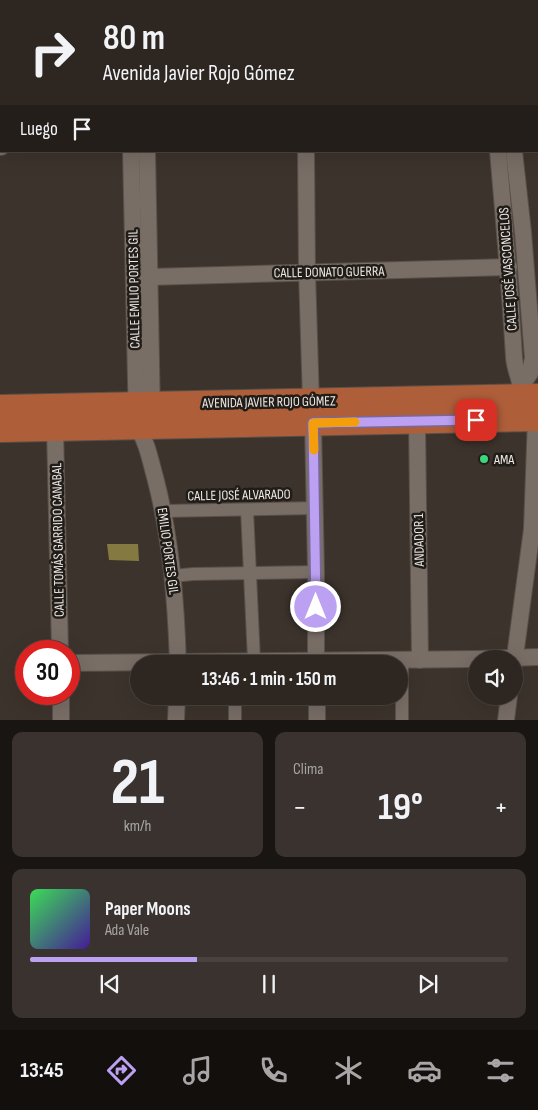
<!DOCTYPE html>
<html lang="es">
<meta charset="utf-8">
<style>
:root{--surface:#2d2621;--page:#39322e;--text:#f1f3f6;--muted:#a7a5a5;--line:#48433f;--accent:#bca0f2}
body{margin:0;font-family:"Sofia Sans Condensed",sans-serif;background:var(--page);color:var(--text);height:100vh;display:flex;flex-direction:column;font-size:19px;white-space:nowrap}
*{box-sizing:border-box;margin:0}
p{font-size:16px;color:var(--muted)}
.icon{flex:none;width:28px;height:28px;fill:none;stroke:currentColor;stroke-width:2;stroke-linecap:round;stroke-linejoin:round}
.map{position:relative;height:720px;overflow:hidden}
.drawer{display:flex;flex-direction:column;gap:12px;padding:12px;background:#191512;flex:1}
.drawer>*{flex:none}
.guide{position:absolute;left:0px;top:0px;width:539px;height:152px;box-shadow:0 5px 20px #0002,0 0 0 1px var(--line);background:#2d2621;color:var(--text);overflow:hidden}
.fabs{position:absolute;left:468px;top:650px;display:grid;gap:10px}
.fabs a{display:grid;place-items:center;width:55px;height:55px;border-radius:50%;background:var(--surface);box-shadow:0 5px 20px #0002,0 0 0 1px var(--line);font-size:25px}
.speed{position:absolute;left:15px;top:640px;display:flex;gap:10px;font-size:25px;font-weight:700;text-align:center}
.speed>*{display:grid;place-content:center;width:65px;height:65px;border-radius:50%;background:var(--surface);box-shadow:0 5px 20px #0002,0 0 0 1px var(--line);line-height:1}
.speed .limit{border:8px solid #d22;background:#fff;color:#111}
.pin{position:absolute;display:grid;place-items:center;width:42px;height:42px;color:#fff;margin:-21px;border-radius:10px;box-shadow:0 2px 8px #0006}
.me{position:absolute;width:55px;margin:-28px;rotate:0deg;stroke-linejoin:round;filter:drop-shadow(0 0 4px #0008)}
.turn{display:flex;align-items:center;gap:18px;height:105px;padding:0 20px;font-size:22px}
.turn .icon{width:65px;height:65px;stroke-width:2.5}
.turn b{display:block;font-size:35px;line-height:42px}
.then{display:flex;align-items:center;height:48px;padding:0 20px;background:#0003;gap:10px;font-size:19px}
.big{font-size:38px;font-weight:700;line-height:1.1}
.drawer .tile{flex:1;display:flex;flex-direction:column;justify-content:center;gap:8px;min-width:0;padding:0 18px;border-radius:10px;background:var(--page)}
.drawer .dial{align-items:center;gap:0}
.dial b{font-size:65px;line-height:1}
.song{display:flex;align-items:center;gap:15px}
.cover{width:60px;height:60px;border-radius:8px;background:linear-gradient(135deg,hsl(130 70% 55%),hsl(260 70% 35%))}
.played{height:5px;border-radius:2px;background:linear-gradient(90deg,var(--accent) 35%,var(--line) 35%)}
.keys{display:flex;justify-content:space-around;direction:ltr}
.heat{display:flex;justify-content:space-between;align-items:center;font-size:28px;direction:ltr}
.drawer .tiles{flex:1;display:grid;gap:12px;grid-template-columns:1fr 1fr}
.tile:last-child{grid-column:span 2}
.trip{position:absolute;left:130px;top:655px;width:278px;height:50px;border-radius:25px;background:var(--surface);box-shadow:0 5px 20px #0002,0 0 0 1px var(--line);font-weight:700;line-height:50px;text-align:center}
.tabs{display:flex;height:80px;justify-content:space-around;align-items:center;background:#120f0d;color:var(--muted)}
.tabs .icon{width:35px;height:35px}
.tabs .on{color:var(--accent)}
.tabs b{font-size:22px;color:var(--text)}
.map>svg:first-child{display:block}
.water{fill:#857942}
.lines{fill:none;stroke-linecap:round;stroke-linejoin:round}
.pedestrian-casing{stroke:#58504a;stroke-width:14}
.minor-casing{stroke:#58504a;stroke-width:18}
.primary-casing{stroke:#58504a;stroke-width:28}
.pedestrian{stroke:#796e66;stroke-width:12}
.minor{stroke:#796e66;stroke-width:16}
.primary{stroke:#af5e3a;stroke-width:26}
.route-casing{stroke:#7a689d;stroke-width:12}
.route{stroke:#bca0f2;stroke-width:9}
.slow{stroke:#f59e0b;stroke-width:9}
.poi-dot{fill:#3bd77e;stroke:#201c18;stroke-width:2}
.labels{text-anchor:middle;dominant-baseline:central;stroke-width:5;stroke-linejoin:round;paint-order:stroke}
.street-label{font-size:14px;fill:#efe8e4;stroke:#201c18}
.poi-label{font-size:14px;fill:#efe8e4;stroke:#201c18;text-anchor:start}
</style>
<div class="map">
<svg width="538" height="720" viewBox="0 0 538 720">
<rect width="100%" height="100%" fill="#3c332c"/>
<!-- water -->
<polygon class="water" points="107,544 138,544 139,561 109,560"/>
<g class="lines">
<!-- pedestrian casing -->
<g class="pedestrian-casing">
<g id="pedestrian">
<polyline points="247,510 254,660"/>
<polyline points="164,511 316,508"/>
<polyline points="173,576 193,574 316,572"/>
<polyline points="402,660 402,720"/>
<polyline points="235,696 235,720"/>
</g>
</g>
<!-- minor casing -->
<g class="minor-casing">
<g id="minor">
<polyline points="14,0 14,1"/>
<polyline points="128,0 128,1"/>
<polyline points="144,0 144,1"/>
<polyline points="304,0 304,1"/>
<polyline points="481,0 481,1"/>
<polyline points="497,0 497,1"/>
<polyline points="0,147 1,147"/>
<path d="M131,151L137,426C147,442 150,459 155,477C171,538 176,601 178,664"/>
<polyline points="147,151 152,414"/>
<polyline points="306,151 307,272 311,402"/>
<path d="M498,151C504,220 510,288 514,357C515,372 522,381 522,397"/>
<polyline points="514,151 523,232 533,358 530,373 522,385"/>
<polyline points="149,277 509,267"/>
<polyline points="417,421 420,660"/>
<polyline points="313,423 316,572 316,664"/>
<polyline points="55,428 60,651"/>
<polyline points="477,659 538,657"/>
<polyline points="69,663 476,659"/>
<polyline points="514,664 532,529 536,418"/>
<polyline points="61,694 61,720"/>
<polyline points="317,696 317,720"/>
<polyline points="176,720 177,696"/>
<polyline points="506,720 509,696"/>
</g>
</g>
<!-- primary casing -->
<g class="primary-casing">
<g id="primary">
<polyline points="0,408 538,397"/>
<polyline points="0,429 538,418"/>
</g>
</g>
<!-- pedestrian -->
<use href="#pedestrian" class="pedestrian"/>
<!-- minor -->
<use href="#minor" class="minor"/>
<!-- primary -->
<use href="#primary" class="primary"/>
</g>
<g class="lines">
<!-- route casing -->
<g class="route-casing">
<polyline id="route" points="316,607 313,423 476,420"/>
</g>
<!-- route -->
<use href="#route" class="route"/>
<!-- slow -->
<polyline class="slow" points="314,450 313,423 355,422"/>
</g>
<!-- markers -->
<circle class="poi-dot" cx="484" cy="459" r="5"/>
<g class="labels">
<!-- street labels -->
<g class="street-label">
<text transform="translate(508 269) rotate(-94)">CALLE JOSÉ VASCONCELOS</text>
<text transform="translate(329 272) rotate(-1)">CALLE DONATO GUERRA</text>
<text transform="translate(134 289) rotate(-91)">CALLE EMILIO PORTES GIL</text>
<text transform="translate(269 402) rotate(-1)">AVENIDA JAVIER ROJO GÓMEZ</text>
<text transform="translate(239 495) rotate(-1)">CALLE JOSÉ ALVARADO</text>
<text transform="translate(58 540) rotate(-91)">CALLE TOMÁS GARRIDO CANABAL</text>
<text transform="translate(419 540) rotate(-91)">ANDADOR 1</text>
<text transform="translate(168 551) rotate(82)">EMILIO PORTES GIL</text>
</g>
<!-- poi labels -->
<g class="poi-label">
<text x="494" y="459">AMA</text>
</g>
</g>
</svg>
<div class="fabs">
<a><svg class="icon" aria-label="sound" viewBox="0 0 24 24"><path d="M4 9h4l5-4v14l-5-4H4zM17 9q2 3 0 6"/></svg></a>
</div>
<div class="speed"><div class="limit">30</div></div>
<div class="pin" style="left:476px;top:420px;background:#d93025"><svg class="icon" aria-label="arrive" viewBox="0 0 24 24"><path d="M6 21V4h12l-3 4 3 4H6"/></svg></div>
<svg class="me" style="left:316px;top:607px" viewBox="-20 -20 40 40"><circle r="17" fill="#bca0f2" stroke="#fff" stroke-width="3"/><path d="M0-11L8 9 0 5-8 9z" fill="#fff"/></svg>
<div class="trip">13:46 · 1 min · 150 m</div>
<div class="guide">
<div class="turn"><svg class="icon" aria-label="right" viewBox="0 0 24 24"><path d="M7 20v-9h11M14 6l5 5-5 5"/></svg><div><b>80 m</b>Avenida Javier Rojo Gómez</div></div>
<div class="then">Luego<svg class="icon" aria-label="arrive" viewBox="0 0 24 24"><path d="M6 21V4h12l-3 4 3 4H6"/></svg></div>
</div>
</div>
<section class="drawer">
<div class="tiles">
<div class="tile dial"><b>21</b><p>km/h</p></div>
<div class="tile"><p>Clima</p>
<div class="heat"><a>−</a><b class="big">19°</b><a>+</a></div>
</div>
<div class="tile">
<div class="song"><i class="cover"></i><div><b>Paper Moons</b><p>Ada Vale</p></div></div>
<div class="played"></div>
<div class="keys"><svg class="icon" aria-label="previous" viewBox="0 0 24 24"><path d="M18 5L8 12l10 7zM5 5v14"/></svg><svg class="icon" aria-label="pause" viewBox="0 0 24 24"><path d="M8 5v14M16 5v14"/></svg><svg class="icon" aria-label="next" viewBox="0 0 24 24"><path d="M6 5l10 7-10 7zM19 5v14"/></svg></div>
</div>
</div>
</section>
<nav class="tabs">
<b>13:45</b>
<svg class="icon on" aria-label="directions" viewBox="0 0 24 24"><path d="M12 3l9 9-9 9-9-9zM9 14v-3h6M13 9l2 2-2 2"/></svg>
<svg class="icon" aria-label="music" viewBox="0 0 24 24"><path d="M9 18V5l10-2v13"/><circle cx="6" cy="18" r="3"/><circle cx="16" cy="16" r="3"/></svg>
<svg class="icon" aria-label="phone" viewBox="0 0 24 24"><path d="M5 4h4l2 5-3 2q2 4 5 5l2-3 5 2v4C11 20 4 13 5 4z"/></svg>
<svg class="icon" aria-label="climate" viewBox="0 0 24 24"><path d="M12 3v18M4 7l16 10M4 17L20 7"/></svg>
<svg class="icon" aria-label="car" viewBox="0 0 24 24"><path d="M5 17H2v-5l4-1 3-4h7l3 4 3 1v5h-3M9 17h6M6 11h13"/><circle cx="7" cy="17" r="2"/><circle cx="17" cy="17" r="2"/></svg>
<svg class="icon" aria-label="filters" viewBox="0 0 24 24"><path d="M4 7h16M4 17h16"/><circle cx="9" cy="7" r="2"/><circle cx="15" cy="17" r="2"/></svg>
</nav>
